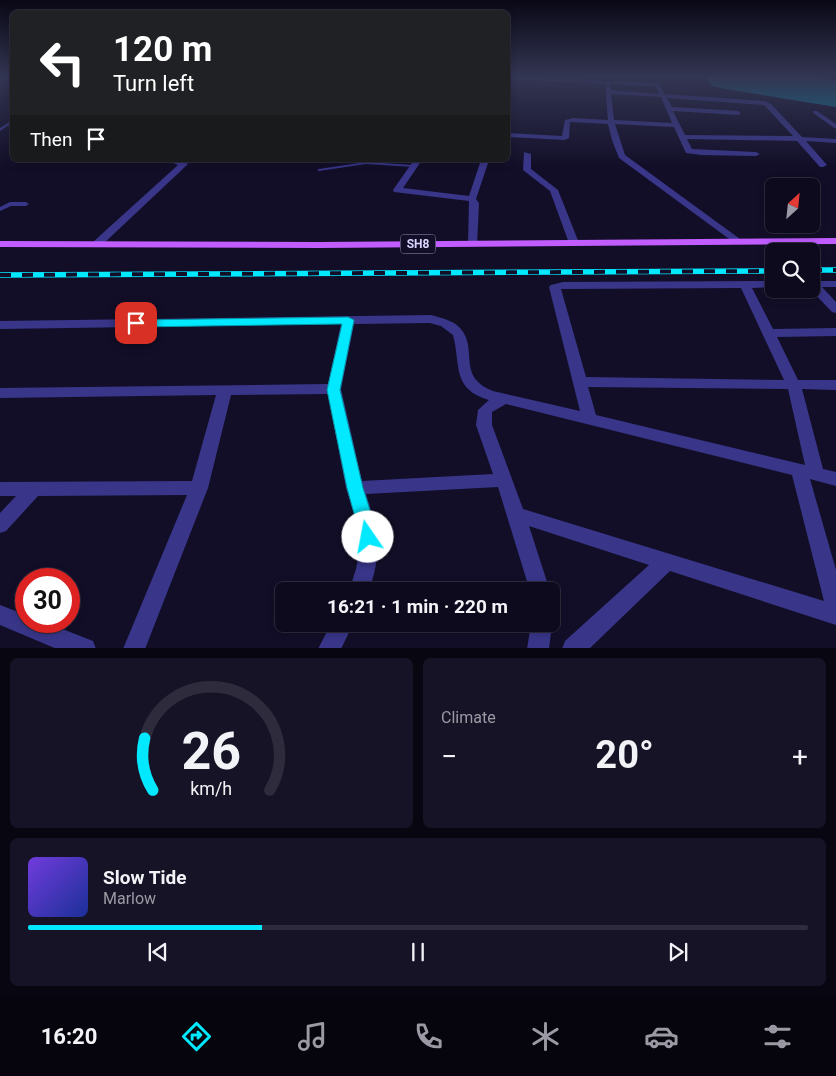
<!DOCTYPE html>
<meta charset="utf-8">
<style>
:root{--surface:#0e0a1e;--page:#171327;--text:#f1f3f6;--muted:#9b9aa4;--line:#2e2b3c;--accent:#01e8ff}
body{margin:0;font-family:Roboto,sans-serif;background:var(--page);color:var(--text);height:100vh;display:flex;flex-direction:column;font-size:19px;white-space:nowrap}
*{box-sizing:border-box;margin:0}
p{font-size:16px;color:var(--muted)}
.icon{flex:none;width:28px;height:28px;fill:none;stroke:currentColor;stroke-width:2;stroke-linecap:round;stroke-linejoin:round}
.map{position:relative;height:648px;overflow:hidden}
.details{display:flex;flex-direction:column;gap:10px;padding:10px;background:#080610;flex:1}
.details>*{flex:none}
.banner{position:absolute;left:10px;top:10px;width:500px;height:152px;border-radius:8px;box-shadow:0 2px 8px #0003,0 0 0 1px var(--line);background:#202124;color:#fff;overflow:hidden}
.needle{width:32px;rotate:27deg}
.fabs{position:absolute;left:765px;top:178px;display:grid;gap:10px}
.fabs a{display:grid;place-items:center;width:55px;height:55px;border-radius:8px;background:var(--surface);box-shadow:0 2px 8px #0003,0 0 0 1px var(--line);font-size:25px}
.speed{position:absolute;left:15px;top:568px;display:flex;gap:10px;font-size:25px;font-weight:700;text-align:center}
.speed>*{display:grid;place-content:center;width:65px;height:65px;border-radius:50%;background:var(--surface);box-shadow:0 2px 8px #0003,0 0 0 1px var(--line);line-height:1}
.speed .limit{border:8px solid #d22;background:#fff;color:#111}
.pin{position:absolute;display:grid;place-items:center;width:42px;height:42px;color:#fff;margin:-21px;border-radius:10px;box-shadow:0 2px 8px #0006}
.me{position:absolute;width:55px;margin:-28px;rotate:348deg;stroke-linejoin:round;filter:drop-shadow(0 0 4px #0008)}
.turn{display:flex;align-items:center;gap:18px;height:105px;padding:0 20px;font-size:22px}
.turn .icon{width:65px;height:65px;stroke-width:2.5}
.turn b{display:block;font-size:35px;line-height:42px}
.then{display:flex;align-items:center;height:48px;padding:0 20px;background:#0003;gap:10px;font-size:19px}
.big{font-size:38px;font-weight:700;line-height:1.1}
.details .tile{flex:1;display:flex;flex-direction:column;justify-content:center;gap:8px;min-width:0;padding:0 18px;border-radius:8px;background:var(--page)}
.details .dial{align-items:center;gap:0}
.dial svg{height:130px;overflow:visible;fill:none;stroke:var(--line);stroke-width:7;stroke-linecap:round;text-anchor:middle}
.dial text{fill:var(--text);stroke:none}
.song{display:flex;align-items:center;gap:15px}
.cover{width:60px;height:60px;border-radius:8px;background:linear-gradient(135deg,hsl(260 70% 55%),hsl(230 70% 35%))}
.played{height:5px;border-radius:2px;background:linear-gradient(90deg,var(--accent) 30%,var(--line) 30%)}
.keys{display:flex;justify-content:space-around;direction:ltr}
.heat{display:flex;justify-content:space-between;align-items:center;font-size:28px;direction:ltr}
.details .tiles{flex:1;display:grid;gap:10px;grid-template-columns:1fr 1fr}
.tile:last-child{grid-column:span 2}
.trip{position:absolute;left:275px;top:582px;width:285px;height:50px;border-radius:8px;background:var(--surface);box-shadow:0 2px 8px #0003,0 0 0 1px var(--line);font-weight:700;line-height:50px;text-align:center}
.tabs{display:flex;height:80px;justify-content:space-around;align-items:center;background:#06040c;color:var(--muted)}
.tabs .icon{width:35px;height:35px}
.tabs .current{color:var(--accent)}
.tabs b{font-size:22px;color:var(--text)}
.map>svg:first-child{display:block}
.lines{fill:none;stroke-linecap:round;stroke-linejoin:round}
.runway{fill:#0a7b94;fill-rule:evenodd}
.service{fill:#39368a;fill-rule:evenodd}
.minor{fill:#39368a;fill-rule:evenodd}
.primary{fill:#c15cff;fill-rule:evenodd}
.rail-casing{stroke:#01e8ff;stroke-width:5.5}
.rail{stroke:#120e28;stroke-width:4;stroke-dasharray:11;stroke-linecap:butt}
.route{fill:#01e8ff;stroke:#0197a6}
.labels{text-anchor:middle;dominant-baseline:central;stroke-width:5;stroke-linejoin:round;paint-order:stroke}
.shield{fill:#120e28;stroke:#9e99be;stroke-width:1}
.shield-label{font-size:12px;font-weight:bold;fill:#dad5ff}
</style>
<div class="map">
<svg width="836" height="649" viewBox="0 0 836 649">
<rect width="100%" height="100%" fill="#120e28"/>
<g class="lines">
<!-- runway -->
<polygon class="runway" points="706,77 806,77 836,81 836,107 726,89 712,86"/>
<!-- service -->
<g class="service">
<polygon points="11,121 12,121 12,123 0,131 0,128"/>
<polygon points="187,160 193,160 186,164 182,164 182,162"/>
<polygon points="366,162 414,165 416,166 414,167 366,164 319,171 317,170 319,169"/>
<polygon points="10,202 26,202 29,204 26,206 11,206 0,211 0,207"/>
</g>
<!-- minor -->
<g class="minor">
<path d="M508,77L658,83L665,94L765,101L771,104L802,137L836,139V143L806,141L827,165L823,167H820L797,141L687,139L692,149L756,152L760,154L756,156L701,155L686,153L674,127L615,124L625,155L740,239V243L736,244L619,158L612,140L608,124L570,122L569,138L565,140L508,137V133L562,136L565,120L573,118L608,120L605,84L508,79ZM611,84L656,87L659,94L611,90ZM611,94L661,97L672,123L614,120ZM667,98L764,105L793,136L685,135L673,111L738,115L741,113L738,111L672,107Z"/>
<polygon points="813,111 817,111 836,124 836,129 813,113"/>
<polygon points="524,152 531,154 531,169 558,190 579,243 578,245 570,245 569,243 550,191 523,170"/>
<polygon points="166,160 179,160 188,164 101,246 93,246 93,242 178,165"/>
<polygon points="414,160 422,160 403,188 469,196 481,160 489,160 476,199 479,203 477,246 469,246 468,244 469,201 394,192 393,190"/>
<path d="M774,281V287L752,288L773,329L836,328V336L777,337L798,380H836V390L802,389L823,469L836,472V486L810,479L836,570V625L670,571L589,649H562L565,641L649,565L529,526L550,591H530L498,487L366,494C379,534 382,551 369,591H349L356,569L360,548L358,526L346,488L328,394L231,395L208,488L145,649H123L187,495L38,496L6,531L0,533V513L16,496H0V482L192,481L216,395L0,398V388L328,384L341,324L0,329V321L431,315C441,318 452,320 459,327C480,348 455,376 493,391L580,411L549,287L551,285L563,282ZM741,288L784,380L586,377L561,289ZM430,323L441,326L453,335C461,364 451,389 489,400L478,410L476,425L493,474L362,481L341,389L354,324ZM588,387L788,389L805,465L596,415ZM506,404L792,475L824,601L523,509L492,425V412Z"/>
<polygon points="811,281 836,281 836,287 822,287 836,302 836,313 832,312 810,289"/>
<polygon points="0,605 26,615 26,621 42,621 93,641 96,649 57,649 0,625"/>
<polygon points="551,623 552,624 549,649 527,649 531,624"/>
<polygon points="331,624 353,624 341,649 318,649"/>
</g>
<!-- primary -->
<polygon class="primary" points="836,238 836,244 319,248 0,247 0,241 319,242"/>
<!-- rail casing -->
<g class="rail-casing">
<g id="rail">
<polyline points="811,270 836,270"/>
<polyline points="0,275 774,271"/>
</g>
</g>
<!-- rail -->
<use href="#rail" class="rail"/>
</g>
<!-- sky -->
<linearGradient id="sky" x2="0" y2="1"><stop stop-color="#0a0816"/><stop offset="0.46" stop-color="#333653"/><stop offset="1" stop-color="#333653" stop-opacity="0"/></linearGradient>
<rect width="836" height="167" fill="url(#sky)"/>
<!-- route -->
<polygon class="route" points="348,317 354,320 340,390 363,488 375,526 376,537 374,542 368,544 362,542 347,488 327,390 342,324 136,327 130,323 136,320"/>
<g class="labels">
<!-- shield labels -->
<rect class="shield" x="400.5" y="234.5" width="35" height="19" rx="4"/>
<g class="shield-label">
<text x="418" y="244">SH8</text>
</g>
</g>
</svg>
<div class="fabs">
<a><svg class="needle" viewBox="-14 -14 28 28"><path d="M0-13l5 13h-10z" fill="#e53935"/><path d="M0 13l5-13h-10z" fill="#9b9aa4"/></svg></a>
<a><svg class="icon" aria-label="search" viewBox="0 0 24 24"><circle cx="10" cy="10" r="6"/><path d="M15 15l6 6"/></svg></a>
</div>
<div class="speed"><div class="limit">30</div></div>
<div class="pin" style="left:136px;top:323px;background:#d93025"><svg class="icon" aria-label="arrive" viewBox="0 0 24 24"><path d="M6 21V4h12l-3 4 3 4H6"/></svg></div>
<svg class="me" style="left:368px;top:537px" viewBox="-20 -20 40 40"><circle r="19" fill="#fff"/><path d="M0-13L10 11 0 6-10 11z" fill="#01e8ff"/></svg>
<div class="trip">16:21 · 1 min · 220 m</div>
<div class="banner">
<div class="turn"><svg class="icon" aria-label="left" viewBox="0 0 24 24"><path d="M17 20v-9H6M10 6l-5 5 5 5"/></svg><div><b>120 m</b>Turn left</div></div>
<div class="then">Then<svg class="icon" aria-label="arrive" viewBox="0 0 24 24"><path d="M6 21V4h12l-3 4 3 4H6"/></svg></div>
</div>
</div>
<section class="details">
<div class="tiles">
<div class="tile dial"><svg viewBox="0 0 100 80">
<path d="M14 69A42 42 0 1 1 86 69"/>
<path d="M14 69A42 42 0 0 1 9 37" stroke="#01e8ff"/>
<text x="50" y="56" font-size="32" font-weight="700">26</text>
<text x="50" y="72" font-size="11">km/h</text>
</svg></div>
<div class="tile"><p>Climate</p>
<div class="heat"><a>−</a><b class="big">20°</b><a>+</a></div>
</div>
<div class="tile">
<div class="song"><i class="cover"></i><div><b>Slow Tide</b><p>Marlow</p></div></div>
<div class="played"></div>
<div class="keys"><svg class="icon" aria-label="previous" viewBox="0 0 24 24"><path d="M18 5L8 12l10 7zM5 5v14"/></svg><svg class="icon" aria-label="pause" viewBox="0 0 24 24"><path d="M8 5v14M16 5v14"/></svg><svg class="icon" aria-label="next" viewBox="0 0 24 24"><path d="M6 5l10 7-10 7zM19 5v14"/></svg></div>
</div>
</div>
</section>
<nav class="tabs">
<b>16:20</b>
<svg class="icon current" aria-label="directions" viewBox="0 0 24 24"><path d="M12 3l9 9-9 9-9-9zM9 14v-3h6M13 9l2 2-2 2"/></svg>
<svg class="icon" aria-label="music" viewBox="0 0 24 24"><path d="M9 18V5l10-2v13"/><circle cx="6" cy="18" r="3"/><circle cx="16" cy="16" r="3"/></svg>
<svg class="icon" aria-label="phone" viewBox="0 0 24 24"><path d="M5 4h4l2 5-3 2q2 4 5 5l2-3 5 2v4C11 20 4 13 5 4z"/></svg>
<svg class="icon" aria-label="climate" viewBox="0 0 24 24"><path d="M12 3v18M4 7l16 10M4 17L20 7"/></svg>
<svg class="icon" aria-label="car" viewBox="0 0 24 24"><path d="M5 17H2v-5l4-1 3-4h7l3 4 3 1v5h-3M9 17h6M6 11h13"/><circle cx="7" cy="17" r="2"/><circle cx="17" cy="17" r="2"/></svg>
<svg class="icon" aria-label="filters" viewBox="0 0 24 24"><path d="M4 7h16M4 17h16"/><circle cx="9" cy="7" r="2"/><circle cx="15" cy="17" r="2"/></svg>
</nav>
